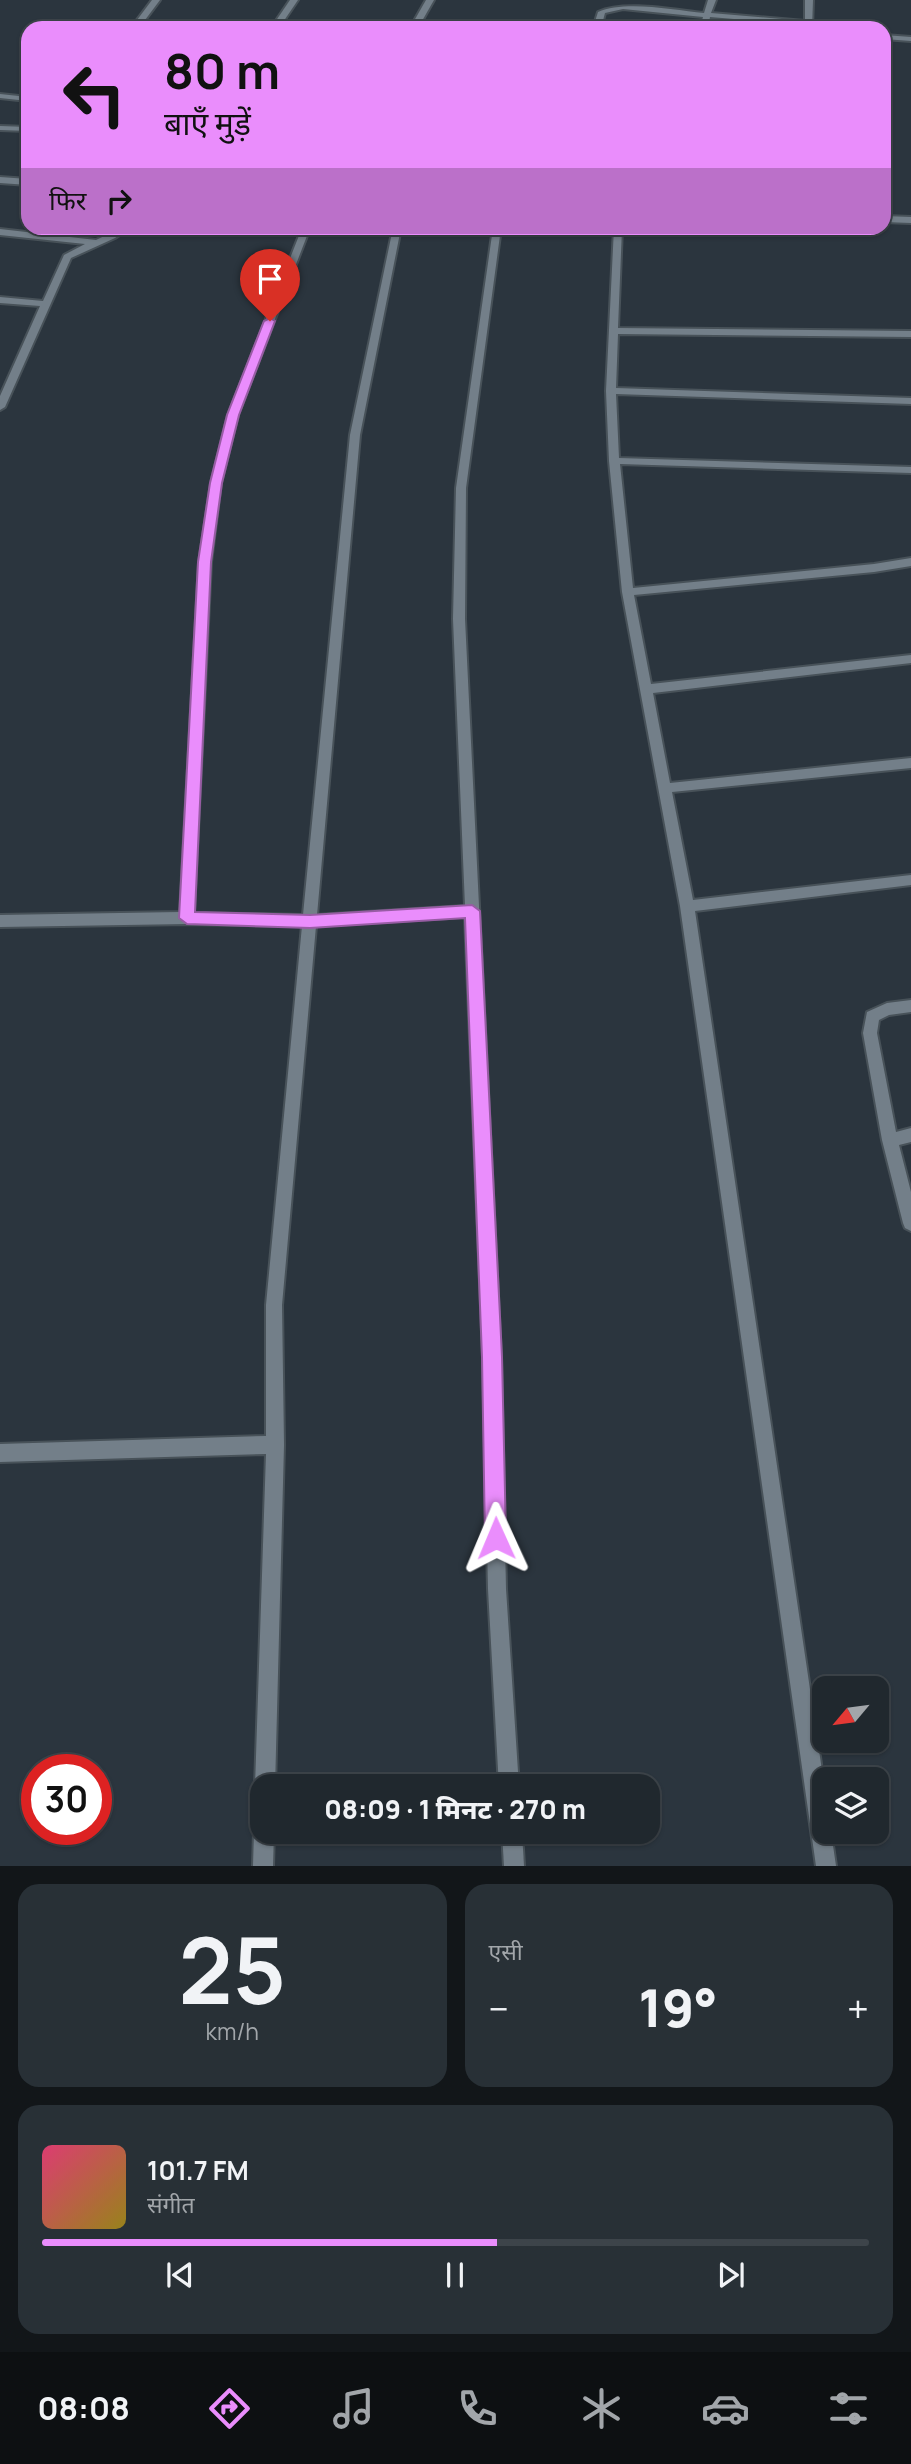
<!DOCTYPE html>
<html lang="hi">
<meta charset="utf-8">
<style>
:root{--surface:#20282e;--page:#283036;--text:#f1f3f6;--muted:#a2a6aa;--line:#3d444a;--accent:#ea8dfc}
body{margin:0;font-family:Manrope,"Noto Sans Devanagari",sans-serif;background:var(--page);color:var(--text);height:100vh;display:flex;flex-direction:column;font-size:26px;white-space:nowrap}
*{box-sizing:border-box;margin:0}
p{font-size:23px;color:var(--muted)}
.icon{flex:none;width:38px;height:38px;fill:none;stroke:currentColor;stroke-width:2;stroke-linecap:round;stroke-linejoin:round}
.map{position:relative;height:1866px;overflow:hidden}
.panel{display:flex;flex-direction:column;gap:18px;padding:18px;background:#121619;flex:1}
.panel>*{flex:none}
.guide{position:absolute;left:21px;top:21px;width:870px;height:214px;border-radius:21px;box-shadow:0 2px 5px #0004,0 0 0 2px var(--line);background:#ea8dfc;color:#111;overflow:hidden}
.needle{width:46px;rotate:241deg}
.fabs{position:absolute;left:812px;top:1676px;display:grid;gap:14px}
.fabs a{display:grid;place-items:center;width:77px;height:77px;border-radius:14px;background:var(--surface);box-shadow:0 2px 5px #0004,0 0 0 2px var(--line);font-size:35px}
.speed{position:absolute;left:21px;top:1754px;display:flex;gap:14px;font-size:35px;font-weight:700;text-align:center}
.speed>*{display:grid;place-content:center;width:91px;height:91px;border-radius:50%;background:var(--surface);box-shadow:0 2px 5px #0004,0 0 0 2px var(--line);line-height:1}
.speed .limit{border:10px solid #d22;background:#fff;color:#111}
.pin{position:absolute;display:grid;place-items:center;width:60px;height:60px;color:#fff;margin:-72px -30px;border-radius:50% 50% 50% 0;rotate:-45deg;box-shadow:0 0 7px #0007}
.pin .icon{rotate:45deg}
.me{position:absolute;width:77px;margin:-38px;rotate:359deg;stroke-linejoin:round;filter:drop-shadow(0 0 5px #0008)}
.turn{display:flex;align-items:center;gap:24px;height:147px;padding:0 28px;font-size:32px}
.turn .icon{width:91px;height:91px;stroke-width:2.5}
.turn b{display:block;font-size:49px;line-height:60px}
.then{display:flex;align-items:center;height:66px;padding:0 28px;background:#0003;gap:14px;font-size:26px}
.big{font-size:52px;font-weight:800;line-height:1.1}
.panel .tile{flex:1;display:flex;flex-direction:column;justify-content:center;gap:10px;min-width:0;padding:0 24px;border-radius:21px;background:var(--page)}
.panel .dial{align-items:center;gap:0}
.dial b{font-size:91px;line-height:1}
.song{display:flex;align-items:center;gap:21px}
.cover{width:84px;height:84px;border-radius:10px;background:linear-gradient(135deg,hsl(340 70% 55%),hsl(50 70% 35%))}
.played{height:7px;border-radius:4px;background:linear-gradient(90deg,var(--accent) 55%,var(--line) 55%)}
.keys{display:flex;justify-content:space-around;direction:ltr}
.heat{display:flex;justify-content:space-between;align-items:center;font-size:38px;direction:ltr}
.panel .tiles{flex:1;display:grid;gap:18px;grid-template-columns:1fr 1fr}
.tile:last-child{grid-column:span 2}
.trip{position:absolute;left:250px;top:1774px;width:410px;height:70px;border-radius:21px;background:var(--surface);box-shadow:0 2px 5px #0004,0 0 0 2px var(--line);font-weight:800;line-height:70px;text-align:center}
.tabs{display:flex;height:112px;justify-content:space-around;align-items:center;background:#0d1012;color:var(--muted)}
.tabs .icon{width:49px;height:49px}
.tabs .active{color:var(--accent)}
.tabs b{font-size:32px;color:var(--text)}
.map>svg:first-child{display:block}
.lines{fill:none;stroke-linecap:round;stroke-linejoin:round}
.street-casing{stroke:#485259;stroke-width:4}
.street{fill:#737f89;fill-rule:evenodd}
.route{fill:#ea8dfc;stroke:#985ca4;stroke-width:2}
</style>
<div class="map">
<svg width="911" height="1866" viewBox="0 0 911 1866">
<rect width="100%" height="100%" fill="#2b353e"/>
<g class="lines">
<!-- street casing -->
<g class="street-casing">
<g id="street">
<polygon points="152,0 160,0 139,28 131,28"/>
<polygon points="290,0 298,0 279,28 271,28"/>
<polygon points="426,0 434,0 418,28 410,28"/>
<path d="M708,0H716L711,13L805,21V0H813L812,28H804L805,25L710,17L708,28H700L703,17L623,9L605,13L601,28H593L598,12C625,0 674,10 704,13Z"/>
<polygon points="884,35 911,37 911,41 884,39"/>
<polygon points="0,94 28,97 28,101 0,98"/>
<polygon points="0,126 28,127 28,131 0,130"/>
<polygon points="0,177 28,179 28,185 0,183"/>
<polygon points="884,216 911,217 911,223 884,222"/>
<polygon points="121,228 130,228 115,238 71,258 5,407 0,410 0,396 40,306 0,303 0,297 43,301 64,255 85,244 0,235 0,229 96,240"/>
<polygon points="302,228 310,228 238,415 221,483 211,562 194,913 303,915 350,435 393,228 401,228 360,435 317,915 465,906 453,619 456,488 493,228 501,228 466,488 465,619 501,1357 506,1589 519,1787 499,1787 488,1589 483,1357 465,917 316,926 282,1305 284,1445 275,1787 262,1787 262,1796 258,1794 255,1787 266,1454 0,1462 0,1444 266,1436 266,1305 302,926 187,924 0,927 0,915 180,912 199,562 211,483 228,415"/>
<polygon points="614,228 622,228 618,328 911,331 911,337 618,334 616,388 911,398 911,404 616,394 619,458 911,467 911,473 620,464 633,588 874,564 911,558 911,566 874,572 634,595 651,684 911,655 911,663 653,693 670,783 911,758 911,768 672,792 693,900 911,875 911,885 695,911 824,1784 824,1832 831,1832 836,1866 816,1866 680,906 622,592 609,461 606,391"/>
<polygon points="911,1000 911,1012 889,1015 879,1020 877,1033 896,1132 911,1128 911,1142 899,1145 911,1192 911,1231 905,1228 903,1223 882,1140 863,1033 867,1012 887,1003"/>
<polygon points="262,1822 262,1832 274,1832 273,1866 253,1866 254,1832 257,1825"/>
<polygon points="502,1832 522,1832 524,1866 504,1866"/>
</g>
</g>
<!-- street -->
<use href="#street" class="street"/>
</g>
<!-- route -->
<polygon class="route" points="270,318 275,321 239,415 222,483 211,562 195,912 310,915 472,905 480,911 502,1357 506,1538 503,1545 496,1548 488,1545 485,1538 482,1357 465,918 310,928 187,924 179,918 198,562 210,483 227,415 264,321"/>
</svg>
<div class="fabs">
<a><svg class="needle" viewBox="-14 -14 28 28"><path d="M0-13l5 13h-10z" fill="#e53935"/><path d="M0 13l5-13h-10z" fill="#a2a6aa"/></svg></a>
<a><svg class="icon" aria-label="layers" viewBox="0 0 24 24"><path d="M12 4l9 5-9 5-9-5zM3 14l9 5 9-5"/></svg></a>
</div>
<div class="speed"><div class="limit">30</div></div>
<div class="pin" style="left:270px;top:321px;background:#d93025"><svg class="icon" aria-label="arrive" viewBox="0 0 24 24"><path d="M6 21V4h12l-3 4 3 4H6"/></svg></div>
<svg class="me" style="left:496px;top:1538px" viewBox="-20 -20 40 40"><path d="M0-17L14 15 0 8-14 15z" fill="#ea8dfc" stroke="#fff" stroke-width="4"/></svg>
<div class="trip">08:09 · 1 मिनट · 270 m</div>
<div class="guide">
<div class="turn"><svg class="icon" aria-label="left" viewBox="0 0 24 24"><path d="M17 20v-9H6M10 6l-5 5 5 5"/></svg><div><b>80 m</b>बाएँ मुड़ें</div></div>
<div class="then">फिर<svg class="icon" aria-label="right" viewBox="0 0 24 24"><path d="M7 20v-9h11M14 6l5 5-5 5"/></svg></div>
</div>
</div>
<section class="panel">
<div class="tiles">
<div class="tile dial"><b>25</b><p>km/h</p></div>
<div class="tile"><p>एसी</p>
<div class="heat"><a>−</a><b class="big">19°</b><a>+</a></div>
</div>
<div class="tile">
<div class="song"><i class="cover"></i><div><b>101.7 FM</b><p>संगीत</p></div></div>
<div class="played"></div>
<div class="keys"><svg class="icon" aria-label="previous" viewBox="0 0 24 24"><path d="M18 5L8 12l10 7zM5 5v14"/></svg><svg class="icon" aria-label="pause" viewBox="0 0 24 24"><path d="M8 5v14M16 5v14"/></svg><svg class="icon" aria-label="next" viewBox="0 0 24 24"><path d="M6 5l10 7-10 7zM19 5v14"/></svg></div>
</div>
</div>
</section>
<nav class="tabs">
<b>08:08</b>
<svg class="icon active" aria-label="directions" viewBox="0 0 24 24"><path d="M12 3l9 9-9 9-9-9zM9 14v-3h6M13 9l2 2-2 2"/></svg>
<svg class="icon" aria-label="music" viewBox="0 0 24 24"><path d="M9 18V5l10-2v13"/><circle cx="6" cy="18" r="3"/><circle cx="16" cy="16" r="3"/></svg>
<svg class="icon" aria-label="phone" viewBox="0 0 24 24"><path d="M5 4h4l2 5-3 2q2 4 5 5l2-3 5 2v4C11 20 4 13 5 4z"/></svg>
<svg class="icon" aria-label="climate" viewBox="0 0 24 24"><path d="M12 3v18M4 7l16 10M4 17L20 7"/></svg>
<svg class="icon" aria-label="car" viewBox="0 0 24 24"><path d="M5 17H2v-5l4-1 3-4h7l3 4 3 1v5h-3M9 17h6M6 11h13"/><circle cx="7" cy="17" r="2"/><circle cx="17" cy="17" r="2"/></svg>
<svg class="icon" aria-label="filters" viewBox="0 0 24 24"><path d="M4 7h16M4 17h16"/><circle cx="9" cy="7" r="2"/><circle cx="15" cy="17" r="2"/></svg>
</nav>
